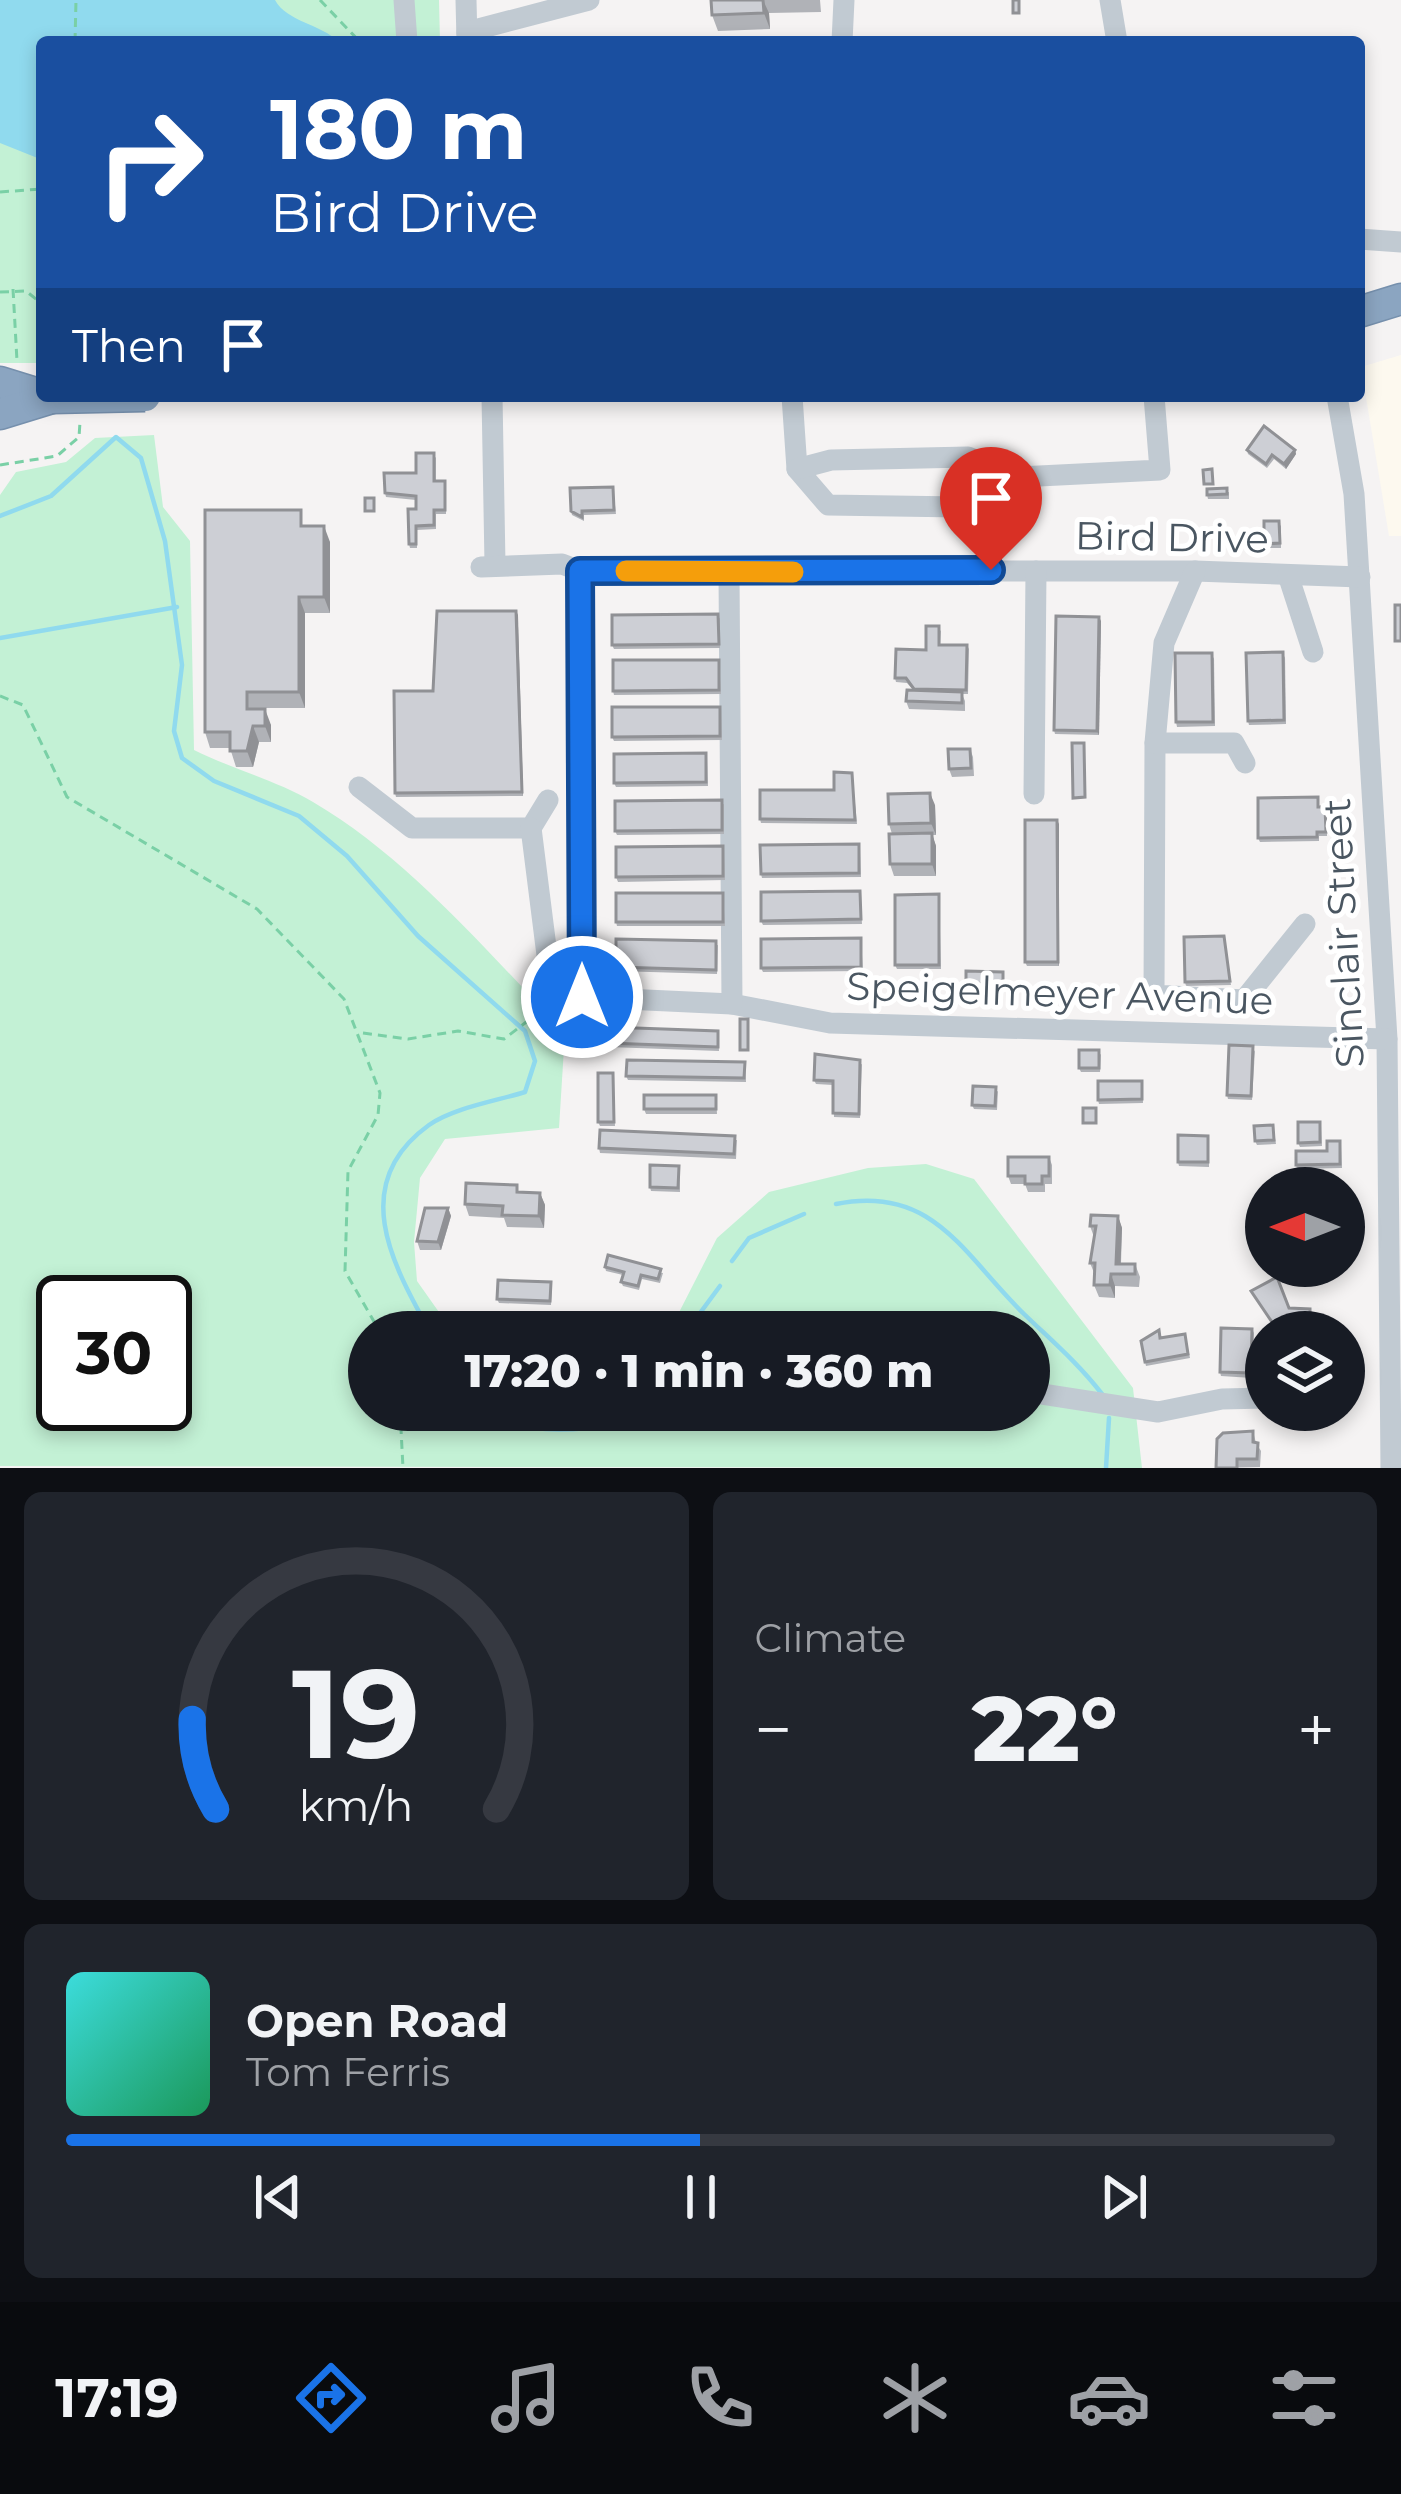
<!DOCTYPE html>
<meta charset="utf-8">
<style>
:root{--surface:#171b24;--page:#20242c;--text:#f1f3f6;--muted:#9ea1a6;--line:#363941;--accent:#1a73e8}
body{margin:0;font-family:Montserrat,sans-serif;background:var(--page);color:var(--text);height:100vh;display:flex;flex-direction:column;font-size:45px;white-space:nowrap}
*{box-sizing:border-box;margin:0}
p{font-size:39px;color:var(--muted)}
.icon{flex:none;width:66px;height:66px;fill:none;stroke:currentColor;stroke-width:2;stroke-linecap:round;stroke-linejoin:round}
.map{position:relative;height:1468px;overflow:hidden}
.drawer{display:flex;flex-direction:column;gap:24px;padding:24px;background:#0d0f14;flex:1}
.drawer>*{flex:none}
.top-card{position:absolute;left:36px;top:36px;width:1329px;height:366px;border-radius:12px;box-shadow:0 6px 18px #0003;background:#1a4fa0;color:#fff;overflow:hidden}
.needle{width:78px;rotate:270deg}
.controls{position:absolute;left:1245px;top:1167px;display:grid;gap:24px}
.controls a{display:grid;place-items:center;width:120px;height:120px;border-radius:50%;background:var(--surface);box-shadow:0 6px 18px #0003;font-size:60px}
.speed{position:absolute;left:36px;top:1275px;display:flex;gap:24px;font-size:60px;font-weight:700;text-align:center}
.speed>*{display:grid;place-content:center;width:156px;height:156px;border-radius:50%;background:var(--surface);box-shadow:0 6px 18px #0003;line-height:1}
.speed .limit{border:6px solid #111;border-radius:18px;background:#fff;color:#111}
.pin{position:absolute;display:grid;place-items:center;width:102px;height:102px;color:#fff;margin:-123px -51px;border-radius:50% 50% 50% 0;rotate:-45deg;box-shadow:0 0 12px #0007}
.pin .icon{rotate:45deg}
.me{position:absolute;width:132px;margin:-66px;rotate:0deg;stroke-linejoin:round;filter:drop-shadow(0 0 9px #0008)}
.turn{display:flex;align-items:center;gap:42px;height:252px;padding:0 36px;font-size:54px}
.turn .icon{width:156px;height:156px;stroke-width:2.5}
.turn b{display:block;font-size:84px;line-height:102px}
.then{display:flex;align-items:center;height:114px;padding:0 36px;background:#0003;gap:24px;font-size:45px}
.big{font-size:90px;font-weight:800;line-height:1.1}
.drawer .card{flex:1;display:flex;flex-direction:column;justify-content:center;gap:18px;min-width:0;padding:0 42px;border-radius:18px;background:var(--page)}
.drawer .dial{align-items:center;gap:0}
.dial svg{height:312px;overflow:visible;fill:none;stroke:var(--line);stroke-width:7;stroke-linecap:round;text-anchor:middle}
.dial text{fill:var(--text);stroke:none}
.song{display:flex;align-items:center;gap:36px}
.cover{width:144px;height:144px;border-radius:18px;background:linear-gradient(135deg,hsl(180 70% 55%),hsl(150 70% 35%))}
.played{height:12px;border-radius:6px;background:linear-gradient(90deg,var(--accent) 50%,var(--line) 50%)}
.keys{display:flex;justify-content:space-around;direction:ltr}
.heat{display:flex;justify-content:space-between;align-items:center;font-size:66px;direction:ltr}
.drawer .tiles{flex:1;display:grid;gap:24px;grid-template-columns:1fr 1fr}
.card:last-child{grid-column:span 2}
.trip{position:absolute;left:348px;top:1311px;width:702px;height:120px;border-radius:60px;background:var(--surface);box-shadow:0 6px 18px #0003;font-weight:800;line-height:120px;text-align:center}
.tab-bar{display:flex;height:192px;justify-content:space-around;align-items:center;background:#090b0e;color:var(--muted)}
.tab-bar .icon{width:84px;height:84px}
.tab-bar .on{color:var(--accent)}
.tab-bar b{font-size:54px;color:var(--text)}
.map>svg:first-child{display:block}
.commercial{fill:#fdf9ef}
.green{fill:#c3f1d5;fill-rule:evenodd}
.water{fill:#90daee}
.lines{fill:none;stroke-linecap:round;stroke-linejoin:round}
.stream{stroke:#90daee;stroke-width:4.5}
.highway-casing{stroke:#7690ad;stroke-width:33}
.path{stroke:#7ad0a6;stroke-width:3;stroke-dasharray:9 6;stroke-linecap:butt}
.minor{stroke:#c1cad2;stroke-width:21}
.highway{stroke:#8ba5c1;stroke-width:30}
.highway-bridge-casing{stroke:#7690ad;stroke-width:33;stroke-linecap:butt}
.highway-bridge{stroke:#8ba5c1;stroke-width:30}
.wall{fill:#b0b2b7}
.shaded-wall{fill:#909195}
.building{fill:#cdcfd5;stroke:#909195;stroke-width:3}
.route-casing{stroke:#114b97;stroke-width:30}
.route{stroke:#1a73e8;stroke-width:21}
.slow{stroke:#f59e0b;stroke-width:21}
.labels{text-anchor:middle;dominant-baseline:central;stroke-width:10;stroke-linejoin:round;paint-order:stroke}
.street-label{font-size:39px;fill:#4a5661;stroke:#fff}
</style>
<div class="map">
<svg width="1401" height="1468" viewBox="0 0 1401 1468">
<rect width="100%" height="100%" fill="#f5f3f3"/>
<!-- commercial -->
<polygon class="commercial" points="1401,355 1401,536 1389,536 1361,367"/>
<!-- green -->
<g class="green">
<polygon points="0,0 439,0 440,42 42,42 42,363 0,363"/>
<path d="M154,435L163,507L190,541L194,750C232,769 276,780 313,802C410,859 487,952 565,1032L559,1128L445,1139L420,1178L414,1242L417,1281L453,1332H369V1410H1029V1332H669L717,1238L769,1192L868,1168L926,1164L974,1179L1133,1388L1142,1468L0,1466V495L16,472L66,462L95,438ZM63,1302H165V1404H63Z"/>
</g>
<!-- water -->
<path class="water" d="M0,0H275C287,22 321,24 339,42H42L40,159L0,143Z"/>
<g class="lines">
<!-- stream -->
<g class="stream">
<path d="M0,516L51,496L116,437L141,458L165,541L182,665L174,731L182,758L214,781L299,816L347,856L418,936L525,1031L535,1061L525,1092C496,1101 453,1108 429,1125C347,1184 393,1265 430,1332"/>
<polyline points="0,638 177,607"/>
<path d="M836,1204C934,1184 964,1256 1024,1314C1052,1341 1078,1363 1102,1394"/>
<polyline points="732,1261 749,1238 804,1214"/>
<polyline points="686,1332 720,1286"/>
<path d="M475,1410C521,1435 597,1437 642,1410"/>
<polyline points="1106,1468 1109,1418"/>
</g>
<!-- highway casing -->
<g class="highway-casing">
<g id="highway">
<polyline points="1359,312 1401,299"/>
<polyline points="0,382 42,395"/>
<polyline points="0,414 52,398"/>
</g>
</g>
<!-- path -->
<g class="path">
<polyline points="320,0 360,42"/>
<polyline points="75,42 76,0"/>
<polyline points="0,192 42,189"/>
<polyline points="40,192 42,220"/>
<polyline points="13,289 17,361"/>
<polyline points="0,292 26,291 42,304"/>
<polyline points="0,465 57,456 79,437 80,422"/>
<polyline points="0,696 23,705 67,797 257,909 344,999 380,1093 378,1115 348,1171 345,1271 380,1332"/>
<polyline points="363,1033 408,1039 458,1031 504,1039 563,994"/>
<polyline points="400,1410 403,1468"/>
</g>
<!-- minor -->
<g class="minor">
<polyline points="404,0 407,42"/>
<polyline points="466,0 467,41"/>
<polyline points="1110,0 1117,42"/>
<polyline points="467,32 589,0"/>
<polyline points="842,42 844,0"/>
<polyline points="1359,239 1401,242"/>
<polyline points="492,396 495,564"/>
<polyline points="792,396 797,469 828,505 960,507 1019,477 1160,470 1154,396"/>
<polyline points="1337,396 1354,494 1387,1039 1391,1468"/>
<polyline points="797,469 831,460 968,457 1019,477"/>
<polyline points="481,567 562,564 580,571 1195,571 1360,577"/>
<polyline points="580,571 582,997 732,1004 830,1023 1387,1039"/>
<polyline points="1195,571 1164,643 1155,743 1154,995 1244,1000 1305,924"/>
<polyline points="729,573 732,1004"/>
<polyline points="1288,575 1313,652"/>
<polyline points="1155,743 1234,743 1245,763"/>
<polyline points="359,787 412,828 531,828 548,800"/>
<polyline points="1034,794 1036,571"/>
<polyline points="531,828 548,963"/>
<polyline points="1029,1392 1158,1412 1222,1399 1266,1398"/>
</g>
<!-- highway -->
<use href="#highway" class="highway"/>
<!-- highway-bridge casing -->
<g class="highway-bridge-casing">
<polyline id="highway-bridge" points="52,398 145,396"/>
</g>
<!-- highway-bridge -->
<use href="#highway-bridge" class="highway-bridge"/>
</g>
<!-- wall -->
<g class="wall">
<polygon points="711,0 820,0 821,12 769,13 770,29 718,31 712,15"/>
<polygon points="1247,450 1295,450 1296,454 1286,469 1274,459 1267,468 1248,454"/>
<polygon points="436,457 436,481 446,485 446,514 436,514 436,529 417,530 417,548 410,548 409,544 416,500 386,497 385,493 416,473"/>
<polygon points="613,487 616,514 584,515 584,521 572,515 571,511"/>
<polygon points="1229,492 1229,499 1208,499 1207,495"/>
<polygon points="1281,525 1281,548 1266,548 1264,544"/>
<polygon points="307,526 330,542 330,613 305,613 305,708 252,708 271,725 271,742 259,742 253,767 236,767 230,748 210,748 205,732"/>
<polygon points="516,611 523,796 396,797 395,793 433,691"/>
<polygon points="720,618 720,648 614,649 612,645"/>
<polygon points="1101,621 1099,735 1055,734 1054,730"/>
<polygon points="941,630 940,645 967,645 969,649 968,694 962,694 965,701 965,711 909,709 906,701 914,691 907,683 896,682 895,678 926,650"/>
<polygon points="1285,656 1286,724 1249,725 1248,721"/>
<polygon points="1214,657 1215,726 1177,727 1176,722"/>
<polygon points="719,660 721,694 614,695 613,691"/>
<polygon points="721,711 722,740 614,741 612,737"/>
<polygon points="970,749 973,757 974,776 952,777 949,769"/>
<polygon points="707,757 708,786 616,787 614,783"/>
<polygon points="852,773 857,824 761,823 760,819 834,790"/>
<polygon points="1318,797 1319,807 1327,811 1327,836 1319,836 1319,841 1260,842 1258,838"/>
<polygon points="724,804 724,834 617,835 615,831"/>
<polygon points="935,805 936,835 932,835 936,846 936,876 894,876 890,864 892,834 889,824"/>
<polygon points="1057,820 1059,966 1027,966 1025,962"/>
<polygon points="860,848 861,877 762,878 761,874"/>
<polygon points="724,850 725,880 618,882 616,877"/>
<polygon points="860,891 862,924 763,925 761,921"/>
<polygon points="723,893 725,926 617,926 616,922"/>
<polygon points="939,894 941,969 897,969 895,965"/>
<polygon points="1224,936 1231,985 1186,986 1185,982"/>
<polygon points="861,938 863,971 763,972 761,968"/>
<polygon points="718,945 717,974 617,971 616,967"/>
<polygon points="1003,972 1005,988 967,987 966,983"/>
<polygon points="718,1031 719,1051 609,1047 607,1043"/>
<polygon points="1255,1050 1252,1100 1228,1099 1227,1095"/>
<polygon points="1101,1054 1100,1072 1081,1072 1079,1068"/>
<polygon points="745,1062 746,1082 628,1080 626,1076"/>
<polygon points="862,1064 860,1118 834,1117 833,1085 816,1084 814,1080"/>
<polygon points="613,1073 615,1126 600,1126 598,1122"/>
<polygon points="1142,1081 1143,1103 1099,1104 1098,1100"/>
<polygon points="998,1091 997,1110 974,1109 972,1105"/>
<polygon points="716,1095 717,1114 646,1114 644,1109"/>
<polygon points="1273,1125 1276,1144 1257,1145 1255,1141"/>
<polygon points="1321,1126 1322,1146 1300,1147 1298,1143"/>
<polygon points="737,1140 736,1159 600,1153 599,1148"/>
<polygon points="1209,1140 1209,1167 1179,1166 1178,1162"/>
<polygon points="1341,1145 1342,1168 1297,1169 1296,1165"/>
<polygon points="1049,1157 1052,1165 1052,1184 1045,1184 1045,1192 1028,1192 1025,1184 1011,1184 1008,1176"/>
<polygon points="679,1166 680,1192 651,1191 650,1187"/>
<polygon points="520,1192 540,1193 545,1205 544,1228 507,1227 504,1218 469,1216 465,1204"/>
<polygon points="448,1208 451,1216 441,1250 420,1250 417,1241"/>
<polygon points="1118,1216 1122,1228 1121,1264 1135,1264 1140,1277 1139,1287 1115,1286 1115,1298 1099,1297 1094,1285 1095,1275 1090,1263 1094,1237 1090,1226"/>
<polygon points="605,1267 663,1273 660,1283 642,1279 639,1290 623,1286 621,1282 623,1275 606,1271"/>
<polygon points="552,1286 551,1305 499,1303 497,1299"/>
<polygon points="1251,1291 1289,1308 1312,1313 1311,1328 1277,1332"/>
<polygon points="1252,1329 1254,1333 1252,1378 1221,1376 1220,1372"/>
<polygon points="1185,1334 1190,1358 1146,1366 1145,1362 1161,1338"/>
<polygon points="1253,1431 1256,1443 1261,1451 1260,1467 1216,1468"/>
</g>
<!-- shaded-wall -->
<g class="shaded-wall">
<polygon points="763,0 769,13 770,29 764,13"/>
<polygon points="1295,450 1296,454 1286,469 1284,464"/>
<polygon points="324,526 330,542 330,613 324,597"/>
<polygon points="299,597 305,613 305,708 299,692"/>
<polygon points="516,611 518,615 523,796 522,792"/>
<polygon points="1099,617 1101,621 1099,735 1097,731"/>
<polygon points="265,709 271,725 271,742 265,726"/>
<polygon points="253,726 259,742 253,767 247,751"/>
<polygon points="930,793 935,805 936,835 931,823"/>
<polygon points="1057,820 1059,824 1059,966 1058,962"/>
<polygon points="932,833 936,846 936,876 932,864"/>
<polygon points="540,1193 545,1205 544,1228 539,1216"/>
<polygon points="448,1208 451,1216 441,1250 438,1242"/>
<polygon points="1118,1216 1122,1228 1120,1276 1116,1264"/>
<polygon points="1111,1274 1115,1286 1115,1298 1110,1285"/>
</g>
<!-- building -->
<g class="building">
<polygon points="711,0 763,0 764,13 712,15"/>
<rect x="1013" y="0" width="6" height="13"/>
<polygon points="1264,426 1295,450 1284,464 1272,455 1266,464 1247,450"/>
<polygon points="416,453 434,453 434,481 445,481 445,510 434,510 434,525 416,526 416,544 409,544 408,509 416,509 416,496 385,493 384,473 416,473"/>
<polygon points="1212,469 1213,484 1204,484 1203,470"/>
<polygon points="613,487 614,510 582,511 582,517 571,511 570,488"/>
<polygon points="1227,488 1227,494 1207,495 1207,489"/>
<rect x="365" y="498" width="9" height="13"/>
<polygon points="205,510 301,510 301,526 324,526 324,597 299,597 299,692 247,692 247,709 265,709 265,726 253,726 247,751 230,751 230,732 205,732"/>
<polygon points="1264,521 1279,521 1280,543 1264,544"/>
<rect x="1395" y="605" width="6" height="36"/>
<polygon points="437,611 516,611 522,792 395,793 394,691 433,691"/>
<polygon points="718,614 719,644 612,645 612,615"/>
<polygon points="1056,616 1099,617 1097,731 1054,730"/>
<polygon points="926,626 939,626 939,645 967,645 966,690 914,689 906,678 895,678 896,649 926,650"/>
<polygon points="1283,652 1284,720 1248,721 1246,653"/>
<polygon points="1175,653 1212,653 1213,722 1176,722"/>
<polygon points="613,660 719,660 719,690 613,691"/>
<polygon points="907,690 962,692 962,703 906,701"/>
<polygon points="612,707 720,707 720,736 612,737"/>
<polygon points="1072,743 1084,743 1085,797 1073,798"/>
<polygon points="948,749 970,749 971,768 949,769"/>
<polygon points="706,753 706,782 614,783 614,754"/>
<polygon points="834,772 852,773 855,820 760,819 760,790 834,790"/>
<polygon points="930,793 931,823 889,824 888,794"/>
<polygon points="1318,797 1318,807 1325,807 1326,832 1317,832 1317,837 1258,838 1258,798"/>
<polygon points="722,800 722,830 615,831 615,801"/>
<polygon points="1025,820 1057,820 1058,962 1025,962"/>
<polygon points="932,833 932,864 890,864 889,834"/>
<polygon points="859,844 859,873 761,874 760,845"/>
<polygon points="723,846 723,876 616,877 616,847"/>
<polygon points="860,891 861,919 761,921 761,892"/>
<rect x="616" y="893" width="107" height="29"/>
<polygon points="939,894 939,965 895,965 895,895"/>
<polygon points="1224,936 1230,981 1185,982 1184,937"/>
<polygon points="861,938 861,967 761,968 761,939"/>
<polygon points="616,939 716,941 716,970 616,967"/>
<polygon points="966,971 1003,972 1003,984 966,983"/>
<rect x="740" y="1019" width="8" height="31"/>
<polygon points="608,1027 718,1031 718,1047 607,1043"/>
<polygon points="1229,1045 1253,1046 1251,1096 1227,1095"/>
<rect x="1079" y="1050" width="20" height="18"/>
<polygon points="815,1054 860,1060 859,1114 833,1113 833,1081 814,1080"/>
<polygon points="627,1060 745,1062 744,1078 626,1076"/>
<polygon points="598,1073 613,1073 614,1122 598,1122"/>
<polygon points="1098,1081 1142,1081 1142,1099 1098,1100"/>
<polygon points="973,1086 996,1087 995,1106 972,1105"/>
<rect x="644" y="1095" width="72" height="14"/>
<rect x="1083" y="1108" width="13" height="15"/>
<polygon points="1298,1122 1320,1122 1320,1142 1298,1143"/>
<polygon points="1273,1125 1274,1140 1255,1141 1254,1126"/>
<polygon points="600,1130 735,1136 734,1154 599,1148"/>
<polygon points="1178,1135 1208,1136 1208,1162 1178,1162"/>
<polygon points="1327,1141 1340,1141 1340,1164 1296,1165 1296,1151 1327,1151"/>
<polygon points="1008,1157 1049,1157 1049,1176 1042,1176 1042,1184 1025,1184 1025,1176 1008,1176"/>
<polygon points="650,1165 679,1166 678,1188 650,1187"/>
<polygon points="466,1183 517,1185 517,1192 540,1193 539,1216 502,1215 503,1206 465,1204"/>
<polygon points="425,1208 448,1208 438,1242 417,1241"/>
<polygon points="1091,1215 1118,1216 1116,1264 1135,1264 1135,1274 1111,1274 1110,1285 1094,1285 1095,1263 1090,1263 1096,1226 1090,1226"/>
<polygon points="608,1255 661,1269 658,1279 641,1275 638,1286 621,1282 624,1272 605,1267"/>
<polygon points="1277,1277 1289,1308 1310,1309 1310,1323 1276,1328 1251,1291"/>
<polygon points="498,1280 551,1282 550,1301 497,1299"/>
<polygon points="514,1322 515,1332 475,1332 474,1328"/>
<polygon points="1221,1328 1252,1329 1251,1373 1220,1372"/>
<polygon points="1159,1330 1160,1338 1185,1334 1188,1354 1145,1362 1141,1341"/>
<polygon points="1253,1431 1253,1442 1258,1443 1257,1459 1237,1459 1237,1468 1216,1468 1217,1439 1223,1433"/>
</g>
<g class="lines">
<!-- route casing -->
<g class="route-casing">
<polyline id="route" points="582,997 580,571 991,570"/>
</g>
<!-- route -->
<use href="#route" class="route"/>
<!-- slow -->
<polyline class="slow" points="626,571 793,572"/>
</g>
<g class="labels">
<!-- street labels -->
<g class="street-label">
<text transform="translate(1172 537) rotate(1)">Bird Drive</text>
<text transform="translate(1343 933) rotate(-93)">Sinclair Street</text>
<text transform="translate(1060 993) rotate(2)">Speigelmeyer Avenue</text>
</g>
</g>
</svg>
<div class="controls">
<a><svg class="needle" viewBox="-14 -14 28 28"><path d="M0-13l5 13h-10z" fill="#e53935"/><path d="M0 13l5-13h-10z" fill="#9ea1a6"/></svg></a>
<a><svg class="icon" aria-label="layers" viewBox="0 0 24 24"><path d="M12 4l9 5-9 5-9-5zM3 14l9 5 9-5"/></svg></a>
</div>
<div class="speed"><div class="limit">30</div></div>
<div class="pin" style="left:991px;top:570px;background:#d93025"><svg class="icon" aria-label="arrive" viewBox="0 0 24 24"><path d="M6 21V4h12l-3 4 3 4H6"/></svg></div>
<svg class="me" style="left:582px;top:997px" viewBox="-20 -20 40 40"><circle r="17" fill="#1a73e8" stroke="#fff" stroke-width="3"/><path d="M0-11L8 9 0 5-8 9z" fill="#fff"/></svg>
<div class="trip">17:20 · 1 min · 360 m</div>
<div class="top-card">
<div class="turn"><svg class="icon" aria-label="right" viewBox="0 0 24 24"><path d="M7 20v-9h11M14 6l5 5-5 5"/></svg><div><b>180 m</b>Bird Drive</div></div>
<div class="then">Then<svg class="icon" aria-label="arrive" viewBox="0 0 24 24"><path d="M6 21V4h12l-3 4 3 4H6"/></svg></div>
</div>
</div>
<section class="drawer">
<div class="tiles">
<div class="card dial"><svg viewBox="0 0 100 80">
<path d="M14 69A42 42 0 1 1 86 69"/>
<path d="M14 69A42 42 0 0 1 8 46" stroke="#1a73e8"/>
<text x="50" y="56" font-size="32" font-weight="700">19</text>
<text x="50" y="72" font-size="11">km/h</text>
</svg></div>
<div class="card"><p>Climate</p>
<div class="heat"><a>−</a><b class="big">22°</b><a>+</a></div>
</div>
<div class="card">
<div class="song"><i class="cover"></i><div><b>Open Road</b><p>Tom Ferris</p></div></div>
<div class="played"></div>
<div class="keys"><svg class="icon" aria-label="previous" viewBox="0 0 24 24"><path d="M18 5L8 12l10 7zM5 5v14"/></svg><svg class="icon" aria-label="pause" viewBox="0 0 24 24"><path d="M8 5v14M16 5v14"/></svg><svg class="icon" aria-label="next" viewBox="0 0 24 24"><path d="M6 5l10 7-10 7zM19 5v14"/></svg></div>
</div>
</div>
</section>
<nav class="tab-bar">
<b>17:19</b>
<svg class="icon on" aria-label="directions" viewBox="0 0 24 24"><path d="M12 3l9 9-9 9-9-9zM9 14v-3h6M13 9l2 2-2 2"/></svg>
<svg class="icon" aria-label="music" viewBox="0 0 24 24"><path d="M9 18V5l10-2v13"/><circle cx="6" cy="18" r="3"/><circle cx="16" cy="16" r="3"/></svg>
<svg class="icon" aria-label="phone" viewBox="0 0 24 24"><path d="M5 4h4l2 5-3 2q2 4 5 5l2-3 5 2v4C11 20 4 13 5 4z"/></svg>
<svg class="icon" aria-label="climate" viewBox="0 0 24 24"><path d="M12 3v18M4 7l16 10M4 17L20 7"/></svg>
<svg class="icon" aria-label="car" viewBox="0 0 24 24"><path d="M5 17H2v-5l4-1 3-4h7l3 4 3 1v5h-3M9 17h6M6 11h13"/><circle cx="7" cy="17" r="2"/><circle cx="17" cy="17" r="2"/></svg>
<svg class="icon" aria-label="filters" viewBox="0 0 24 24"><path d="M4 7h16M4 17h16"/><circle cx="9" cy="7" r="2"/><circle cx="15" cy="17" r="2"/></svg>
</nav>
